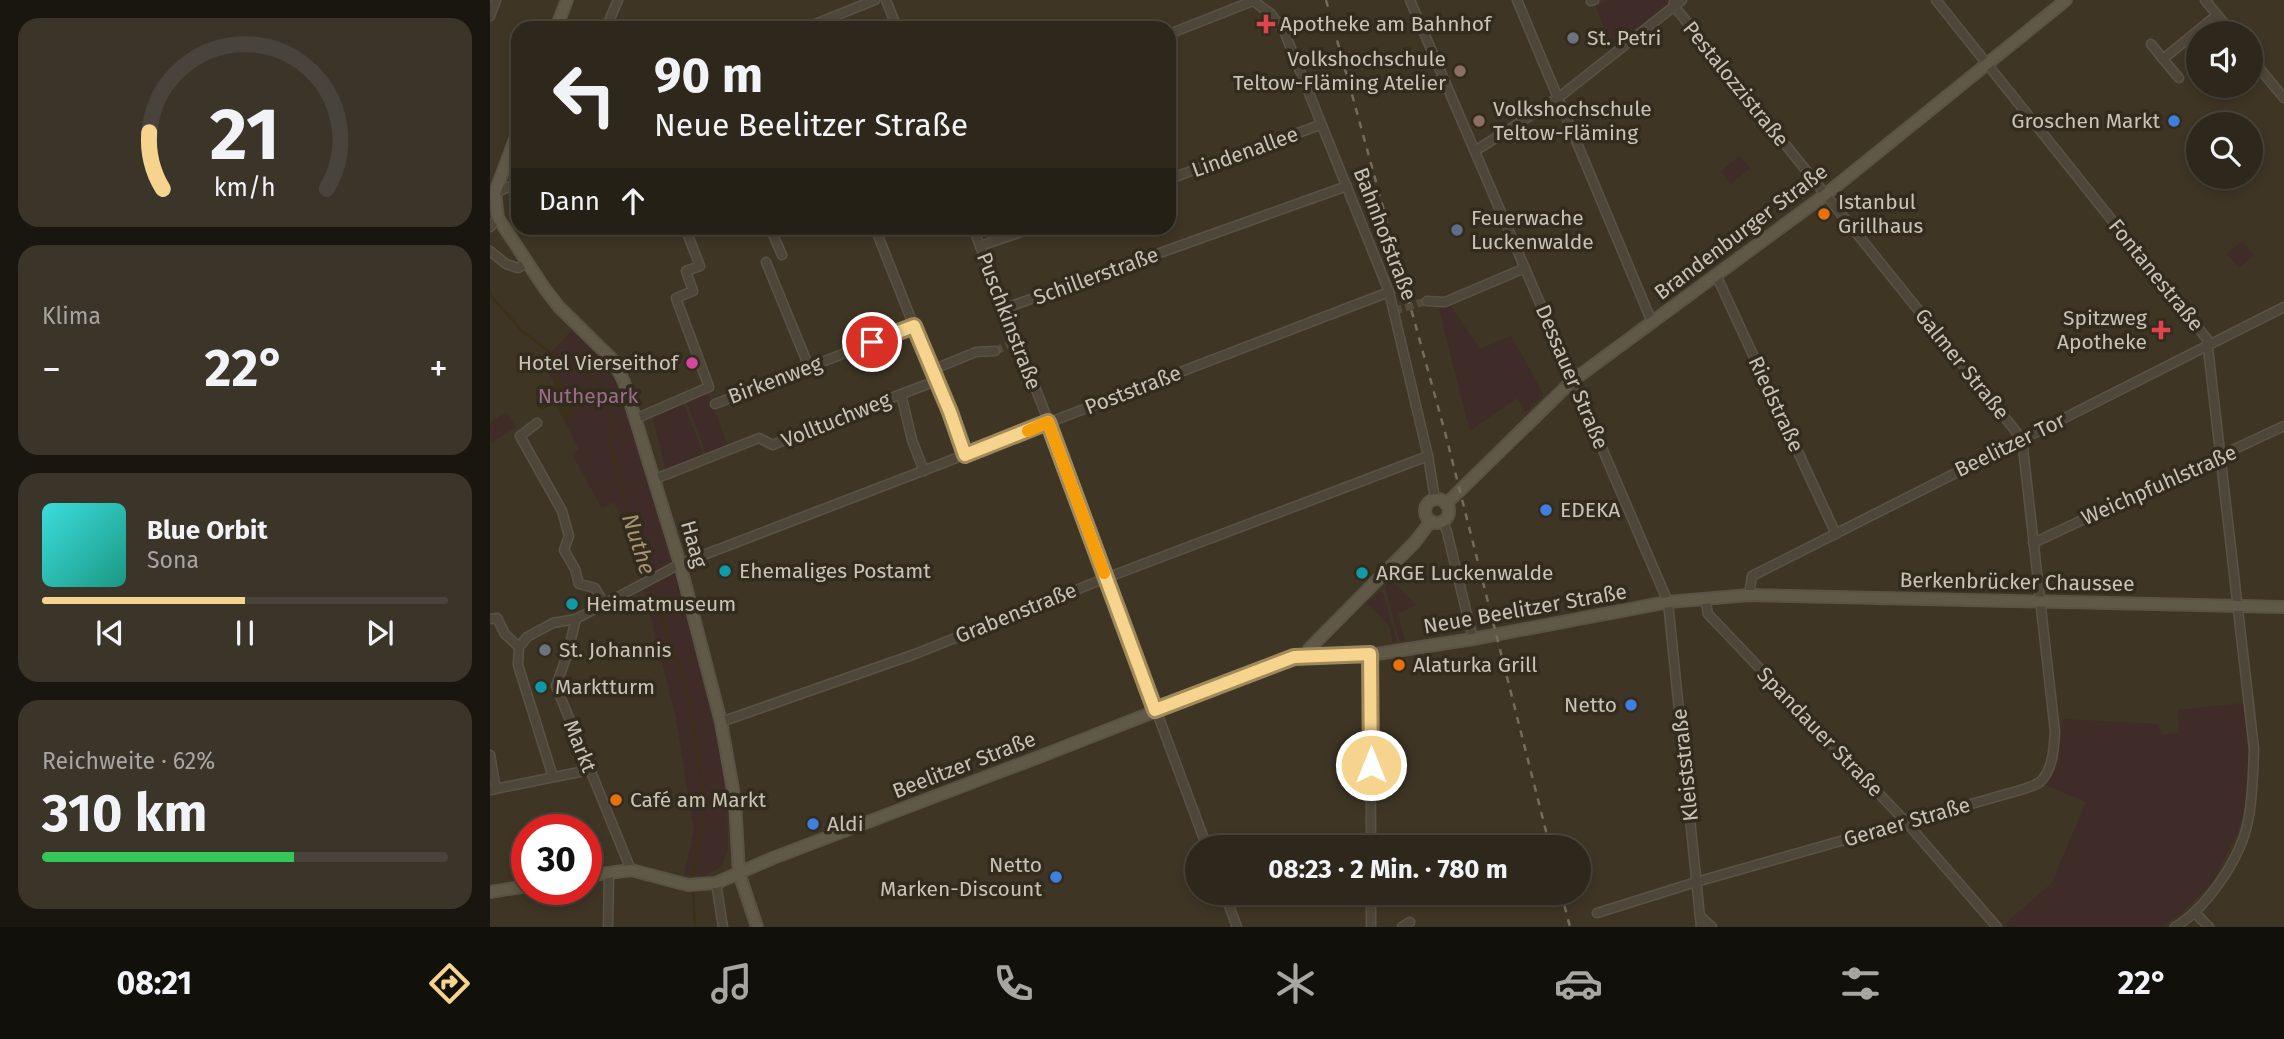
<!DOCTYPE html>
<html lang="de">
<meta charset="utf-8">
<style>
:root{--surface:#2e281c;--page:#3a3429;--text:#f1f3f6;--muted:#a7a6a3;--line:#49443b;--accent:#f6d48d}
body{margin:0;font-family:"Fira Sans",sans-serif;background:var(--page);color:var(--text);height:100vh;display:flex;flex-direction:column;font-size:26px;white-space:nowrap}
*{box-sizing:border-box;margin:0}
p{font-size:23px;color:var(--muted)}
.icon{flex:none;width:38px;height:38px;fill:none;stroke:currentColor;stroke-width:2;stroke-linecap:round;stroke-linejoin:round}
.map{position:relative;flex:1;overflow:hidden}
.side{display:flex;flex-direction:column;gap:18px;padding:18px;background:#19160f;width:490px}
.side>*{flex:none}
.hud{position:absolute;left:21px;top:21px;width:665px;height:214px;border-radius:21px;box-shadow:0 4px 10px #0003,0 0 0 2px var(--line);background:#2e281c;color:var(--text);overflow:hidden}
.controls{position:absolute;left:1696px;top:21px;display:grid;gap:14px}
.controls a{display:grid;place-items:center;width:77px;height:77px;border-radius:50%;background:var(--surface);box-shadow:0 4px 10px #0003,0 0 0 2px var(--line);font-size:35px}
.speed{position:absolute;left:21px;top:814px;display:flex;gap:14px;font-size:35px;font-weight:700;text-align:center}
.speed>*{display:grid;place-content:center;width:91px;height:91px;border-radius:50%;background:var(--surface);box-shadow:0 4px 10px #0003,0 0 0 2px var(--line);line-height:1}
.speed .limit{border:10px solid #d22;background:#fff;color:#111}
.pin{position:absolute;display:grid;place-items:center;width:60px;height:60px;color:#fff;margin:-30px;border:4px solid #fff;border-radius:50%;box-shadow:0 2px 7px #0007}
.me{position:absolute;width:77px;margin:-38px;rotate:0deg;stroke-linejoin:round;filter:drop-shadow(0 0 5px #0008)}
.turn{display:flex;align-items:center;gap:24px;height:147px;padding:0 28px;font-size:32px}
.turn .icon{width:91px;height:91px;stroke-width:2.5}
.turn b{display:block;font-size:49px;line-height:60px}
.then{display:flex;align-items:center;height:66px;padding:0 28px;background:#0003;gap:14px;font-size:26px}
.big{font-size:52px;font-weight:700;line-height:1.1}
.side .tile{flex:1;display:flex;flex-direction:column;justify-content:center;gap:10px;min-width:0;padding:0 24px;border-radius:21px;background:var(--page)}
.side .dial{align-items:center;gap:0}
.dial svg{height:182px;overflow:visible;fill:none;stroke:var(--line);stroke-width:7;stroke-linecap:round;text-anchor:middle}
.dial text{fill:var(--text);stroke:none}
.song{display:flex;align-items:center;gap:21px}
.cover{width:84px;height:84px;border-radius:10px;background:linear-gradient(135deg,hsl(180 70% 55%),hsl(170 70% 35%))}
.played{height:7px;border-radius:4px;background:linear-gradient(90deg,var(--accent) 50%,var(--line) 50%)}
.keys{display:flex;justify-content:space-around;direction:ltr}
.heat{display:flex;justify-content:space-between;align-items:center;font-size:38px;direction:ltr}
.charge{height:10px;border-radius:5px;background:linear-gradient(90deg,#34c759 62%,var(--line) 0)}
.trip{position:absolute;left:695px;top:835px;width:406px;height:70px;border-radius:35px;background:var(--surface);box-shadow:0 4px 10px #0003,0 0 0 2px var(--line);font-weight:700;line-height:70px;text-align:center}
.tab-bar{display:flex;height:112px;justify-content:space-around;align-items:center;background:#12100b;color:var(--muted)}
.tab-bar .icon{width:49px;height:49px}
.tab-bar .on{color:var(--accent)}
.tab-bar b{font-size:32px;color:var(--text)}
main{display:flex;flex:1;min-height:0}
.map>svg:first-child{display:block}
.green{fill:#3f2b27}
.water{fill:#3c3018}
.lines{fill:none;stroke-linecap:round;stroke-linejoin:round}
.stream{stroke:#3c3018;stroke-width:2.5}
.street-tunnel{stroke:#534a3b;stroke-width:8;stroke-dasharray:8 4;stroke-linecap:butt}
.street-casing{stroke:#5a5345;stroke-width:11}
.secondary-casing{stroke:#5a5345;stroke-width:14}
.street{stroke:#4e4739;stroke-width:8}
.secondary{stroke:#615947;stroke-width:10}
.rail{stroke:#756c5b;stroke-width:2.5;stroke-dasharray:7 7;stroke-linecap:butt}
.route-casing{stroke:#a08a5c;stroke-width:18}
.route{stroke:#f6d48d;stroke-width:12}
.slow{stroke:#f59e0b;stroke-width:12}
.health-dot{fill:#e0444e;stroke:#332c1e;stroke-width:2.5}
.worship-dot{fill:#6b7280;stroke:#332c1e;stroke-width:2.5}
.education-dot{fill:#8d6e63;stroke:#332c1e;stroke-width:2.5}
.shop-dot{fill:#3f7fe0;stroke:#332c1e;stroke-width:2.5}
.food-dot{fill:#e8710a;stroke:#332c1e;stroke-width:2.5}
.service-dot{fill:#5c6f8a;stroke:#332c1e;stroke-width:2.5}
.hotel-dot{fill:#d1479c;stroke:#332c1e;stroke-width:2.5}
.culture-dot{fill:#0f9aa8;stroke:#332c1e;stroke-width:2.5}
.labels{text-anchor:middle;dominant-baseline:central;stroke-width:7;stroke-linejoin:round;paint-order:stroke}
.poi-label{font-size:21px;fill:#c9c3b5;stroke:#332c1e;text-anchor:start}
.street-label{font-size:21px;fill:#c9c3b5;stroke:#332c1e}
.park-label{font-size:21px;fill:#9a6d8c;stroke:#332c1e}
.water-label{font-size:23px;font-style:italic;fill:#a7936f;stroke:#332c1e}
</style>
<main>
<section class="side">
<div class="tile dial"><svg viewBox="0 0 100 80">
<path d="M14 69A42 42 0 1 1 86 69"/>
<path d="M14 69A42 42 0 0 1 8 44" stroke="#f6d48d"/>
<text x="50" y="56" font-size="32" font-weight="700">21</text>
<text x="50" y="72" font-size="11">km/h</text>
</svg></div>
<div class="tile"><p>Klima</p>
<div class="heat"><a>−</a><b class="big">22°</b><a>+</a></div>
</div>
<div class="tile">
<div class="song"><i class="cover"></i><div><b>Blue Orbit</b><p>Sona</p></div></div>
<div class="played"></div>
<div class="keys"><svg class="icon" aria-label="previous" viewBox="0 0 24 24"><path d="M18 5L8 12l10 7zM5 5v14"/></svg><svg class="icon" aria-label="pause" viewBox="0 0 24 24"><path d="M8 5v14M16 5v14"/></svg><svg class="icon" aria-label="next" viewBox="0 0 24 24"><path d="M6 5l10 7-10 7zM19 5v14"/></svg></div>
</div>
<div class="tile"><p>Reichweite · 62%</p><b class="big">310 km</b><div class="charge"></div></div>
</section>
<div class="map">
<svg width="1794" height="927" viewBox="0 0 1794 927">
<rect width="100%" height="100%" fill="#3e3525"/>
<!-- green -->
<g class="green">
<polygon points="1118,0 1179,0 1179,5 1122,49 1106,6"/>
<polygon points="1250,156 1260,168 1241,184 1231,171"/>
<polygon points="1373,198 1395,224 1386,232 1372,215 1376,212 1368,203"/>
<polygon points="1752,241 1764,255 1749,268 1737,254"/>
<polygon points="960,305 990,349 1021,336 1054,395 1036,412 1027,398 980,431 949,309"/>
<path d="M82,330L119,365L132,390L144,434L162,482L227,739L237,804L238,848L231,867L214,876L194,875L204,830L186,718L154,591C159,563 138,526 124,502L112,508L82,454L89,449L65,403L51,410L48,403L64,385V381L51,363Z"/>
<polygon points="218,393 238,446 217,455 196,401"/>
<polygon points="193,402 214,456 176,471 162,415"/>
<polygon points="16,412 26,427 1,443 0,423"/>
<polygon points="901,580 926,605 908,613 915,641 909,641 895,587"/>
<polygon points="890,592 893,593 907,641 903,642 900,627 877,603"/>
<polygon points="1754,703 1759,757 1758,798 1747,834 1723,881 1694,911 1670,927 1519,927 1516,923 1562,883 1596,802 1556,785 1567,756 1573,719 1667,724 1672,735 1689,733 1688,710"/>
</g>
<!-- water -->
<polygon class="water" points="68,373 76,394 100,397 120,405 90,401 84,407 83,414 74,420 65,402 51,410 48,403 64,385"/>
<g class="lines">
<!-- stream -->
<g class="stream">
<polyline points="0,295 33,332 83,369 107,381 119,396 123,432 120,444 132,492 164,596 195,683 209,757 214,811 202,881"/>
<polyline points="67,357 68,373"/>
<polyline points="203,888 205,927"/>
</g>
<!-- street-tunnel -->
<g class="street-tunnel">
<polyline points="904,311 937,301"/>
<polyline points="505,351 518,345"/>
</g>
<!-- street casing -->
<g class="street-casing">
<g id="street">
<polyline points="396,0 407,28"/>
<polyline points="762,0 781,14 794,31 899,292 938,456 945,499"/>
<polyline points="920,0 1178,602 1211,927"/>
<polyline points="1027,0 1162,322"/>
<path d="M1446,0L1717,339L1764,749C1763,773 1763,797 1758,821C1751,858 1717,908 1685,927"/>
<polyline points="1715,0 1742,33"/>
<polyline points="1101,1 1104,0"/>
<polyline points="0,16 6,0"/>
<polyline points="116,28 128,0"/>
<polyline points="315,28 385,0"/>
<polyline points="679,34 763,1"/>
<polyline points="1661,44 1673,59"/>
<polyline points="1760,57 1794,98"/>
<polyline points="1689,78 1673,59 1727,15"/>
<polyline points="985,151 1068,98 1192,0"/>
<polyline points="679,179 830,125"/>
<polyline points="5,193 28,183"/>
<polyline points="0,227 8,218"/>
<polyline points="280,228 292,255"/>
<polyline points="385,228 475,455"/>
<polyline points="483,228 561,428 717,847"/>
<polyline points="490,246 543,228"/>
<polyline points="0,251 16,264 28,268 38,262"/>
<polyline points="276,262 319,367"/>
<polyline points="1226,275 1346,534"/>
<polyline points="937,301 955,302 1035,268"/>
<polyline points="513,309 857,186"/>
<polyline points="442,370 486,352 505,351"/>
<polyline points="411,394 422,440 434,471"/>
<polyline points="225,404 424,326"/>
<polyline points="145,419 219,387 186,298 203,291 196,271 210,266 195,228"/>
<polyline points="47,423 30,436 72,511 79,536 74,550 85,569 89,584 105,588 114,604"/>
<polyline points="165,479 269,438 283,445 327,426 446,381"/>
<polyline points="953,521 957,532 983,639"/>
<polyline points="1543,543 1794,426"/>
<polyline points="1259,595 1262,576 1794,307"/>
<polyline points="1215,598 1218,614 1416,822 1507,927"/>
<polyline points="0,619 7,618 15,634 29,647"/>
<polyline points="86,619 77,655 66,686 141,870"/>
<polyline points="880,655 881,847"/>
<polyline points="231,722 425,654 616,578 938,456"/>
<polyline points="0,755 6,789"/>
<polyline points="63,777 28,665 29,647 37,637 63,623 86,619 190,564 899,292"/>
<polyline points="0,790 99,770"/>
<polyline points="226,883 233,927"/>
<polyline points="734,892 747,927"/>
<polyline points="881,892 881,927"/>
<path d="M1107,913L1206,882L1534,789C1539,787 1546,785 1550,782C1563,770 1564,747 1565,732L1532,439L1184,6V0"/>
<polyline points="1705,913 1719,927"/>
<polyline points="1210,916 1222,927"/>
<polyline points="118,927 119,872"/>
<polyline points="912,927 920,922"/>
</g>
</g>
<!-- secondary casing -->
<g class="secondary-casing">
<g id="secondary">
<polyline points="66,28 77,0"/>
<polyline points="28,131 5,193 8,218 55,289 69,307 123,360 134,382 190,564 231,722 245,801 249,873 267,927"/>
<circle cx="947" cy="511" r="12"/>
<polyline points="956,504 1082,381 1335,195 1576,0"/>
<polyline points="819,655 819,649 925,542 941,521"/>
<polyline points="96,876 141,870 198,885 226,883 283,858 554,755 804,657 880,655 983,639 1178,602 1259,595 1794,607"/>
<polyline points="0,892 37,886"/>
</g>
</g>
<!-- street -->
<use href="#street" class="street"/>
<!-- secondary -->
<use href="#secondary" class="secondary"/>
<!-- rail -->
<g class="rail">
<polyline points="836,0 956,436 1060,847"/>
<polyline points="1071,892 1080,927"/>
</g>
</g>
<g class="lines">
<!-- route casing -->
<g class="route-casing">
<polyline id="route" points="382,342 424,326 460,412 475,455 558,422 665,710 804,657 880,654 881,765"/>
</g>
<!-- route -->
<use href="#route" class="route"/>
<!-- slow -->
<polyline class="slow" points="538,431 558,422 614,573"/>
</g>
<!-- markers -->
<g class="health-dot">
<path d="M772.5 13.5h7v7h7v7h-7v7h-7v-7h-7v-7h7z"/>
<path d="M1667.5 319.5h7v7h7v7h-7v7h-7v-7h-7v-7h7z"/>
</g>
<g class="worship-dot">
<circle cx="1083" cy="38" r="7"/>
<circle cx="55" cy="650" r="7"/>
</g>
<g class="education-dot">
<circle cx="970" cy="71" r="7"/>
<circle cx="989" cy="121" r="7"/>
</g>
<g class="shop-dot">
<circle cx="1684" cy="121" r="7"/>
<circle cx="1056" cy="510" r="7"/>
<circle cx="1141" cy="705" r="7"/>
<circle cx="323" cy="824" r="7"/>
<circle cx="566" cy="877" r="7"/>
</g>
<g class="food-dot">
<circle cx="1334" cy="214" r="7"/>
<circle cx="909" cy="665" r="7"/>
<circle cx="126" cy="800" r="7"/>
</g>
<circle class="service-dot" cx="967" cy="230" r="7"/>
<circle class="hotel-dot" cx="202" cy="363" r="7"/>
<g class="culture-dot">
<circle cx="235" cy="571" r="7"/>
<circle cx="872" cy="573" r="7"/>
<circle cx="82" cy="604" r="7"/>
<circle cx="51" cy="687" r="7"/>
</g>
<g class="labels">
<!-- poi labels -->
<g class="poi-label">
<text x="790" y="24">Apotheke am Bahnhof</text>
<text x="1097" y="38">St. Petri</text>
<text x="956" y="59" text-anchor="end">Volkshochschule<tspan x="956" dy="24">Teltow-Fläming Atelier</tspan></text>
<text x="1003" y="109">Volkshochschule<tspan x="1003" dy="24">Teltow-Fläming</tspan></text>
<text x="1670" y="121" text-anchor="end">Groschen Markt</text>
<text x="1348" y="202">Istanbul<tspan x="1348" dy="24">Grillhaus</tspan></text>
<text x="981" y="218">Feuerwache<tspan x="981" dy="24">Luckenwalde</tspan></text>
<text x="1657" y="318" text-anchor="end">Spitzweg<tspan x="1657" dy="24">Apotheke</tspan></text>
<text x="188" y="363" text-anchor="end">Hotel Vierseithof</text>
<text x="1070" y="510">EDEKA</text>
<text x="249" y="571">Ehemaliges Postamt</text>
<text x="886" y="573">ARGE Luckenwalde</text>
<text x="96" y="604">Heimatmuseum</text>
<text x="69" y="650">St. Johannis</text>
<text x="923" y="665">Alaturka Grill</text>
<text x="65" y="687">Marktturm</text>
<text x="1127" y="705" text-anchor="end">Netto</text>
<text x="140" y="800">Café am Markt</text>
<text x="337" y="824">Aldi</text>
<text x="552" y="865" text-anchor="end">Netto<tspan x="552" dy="24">Marken-Discount</tspan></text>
</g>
<!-- street labels -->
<g class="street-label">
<text transform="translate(1246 84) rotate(51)">Pestalozzistraße</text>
<text transform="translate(755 152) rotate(-20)">Lindenallee</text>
<text transform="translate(1251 232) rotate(-37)">Brandenburger Straße</text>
<text transform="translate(895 234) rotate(69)">Bahnhofstraße</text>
<text transform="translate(1666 275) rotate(51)">Fontanestraße</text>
<text transform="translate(606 276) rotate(-20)">Schillerstraße</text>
<text transform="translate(519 321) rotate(69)">Puschkinstraße</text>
<text transform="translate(1472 364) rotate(51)">Galmer Straße</text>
<text transform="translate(1082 377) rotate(67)">Dessauer Straße</text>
<text transform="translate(285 380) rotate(-21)">Birkenweg</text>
<text transform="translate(643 390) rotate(-21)">Poststraße</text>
<text transform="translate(1286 404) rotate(65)">Riedstraße</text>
<text transform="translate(346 420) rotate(-22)">Volltuchweg</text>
<text transform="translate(1520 445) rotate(-26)">Beelitzer Tor</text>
<text transform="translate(1669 485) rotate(-24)">Weichpfuhlstraße</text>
<text transform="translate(204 544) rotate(74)">Haag</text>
<text transform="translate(1527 582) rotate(1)">Berkenbrücker Chaussee</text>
<text transform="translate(1035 609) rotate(-10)">Neue Beelitzer Straße</text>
<text transform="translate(526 613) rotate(-22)">Grabenstraße</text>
<text transform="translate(1330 732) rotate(46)">Spandauer Straße</text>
<text transform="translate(90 746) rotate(68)">Markt</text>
<text transform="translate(474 765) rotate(-21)">Beelitzer Straße</text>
<text transform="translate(1195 765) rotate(-96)">Kleiststraße</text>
<text transform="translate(1417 822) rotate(-16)">Geraer Straße</text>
</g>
<!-- park labels -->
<g class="park-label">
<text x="98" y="396">Nuthepark</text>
</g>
<!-- water labels -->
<g class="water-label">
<text transform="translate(149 544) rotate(72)">Nuthe</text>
</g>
</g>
</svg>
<div class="controls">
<a><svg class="icon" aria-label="sound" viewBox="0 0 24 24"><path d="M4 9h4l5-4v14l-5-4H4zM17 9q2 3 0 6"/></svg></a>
<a><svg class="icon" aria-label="search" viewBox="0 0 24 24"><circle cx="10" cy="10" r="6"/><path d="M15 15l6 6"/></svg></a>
</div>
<div class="speed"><div class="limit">30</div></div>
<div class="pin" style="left:382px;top:342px;background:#d93025"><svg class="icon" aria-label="arrive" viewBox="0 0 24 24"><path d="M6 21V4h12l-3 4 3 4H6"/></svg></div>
<svg class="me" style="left:881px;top:765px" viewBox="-20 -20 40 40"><circle r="17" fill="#f6d48d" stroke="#fff" stroke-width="3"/><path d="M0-11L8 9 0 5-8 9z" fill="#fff"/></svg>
<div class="trip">08:23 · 2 Min. · 780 m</div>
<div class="hud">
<div class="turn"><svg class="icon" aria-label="left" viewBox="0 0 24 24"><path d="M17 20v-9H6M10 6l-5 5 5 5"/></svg><div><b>90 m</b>Neue Beelitzer Straße</div></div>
<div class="then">Dann<svg class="icon" aria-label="ahead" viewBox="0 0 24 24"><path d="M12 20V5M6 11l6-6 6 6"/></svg></div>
</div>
</div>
</main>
<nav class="tab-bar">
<b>08:21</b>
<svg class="icon on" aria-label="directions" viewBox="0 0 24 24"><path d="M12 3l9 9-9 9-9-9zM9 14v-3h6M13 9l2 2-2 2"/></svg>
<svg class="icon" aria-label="music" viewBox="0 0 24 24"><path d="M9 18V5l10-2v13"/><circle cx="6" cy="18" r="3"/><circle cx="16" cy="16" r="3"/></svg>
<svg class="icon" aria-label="phone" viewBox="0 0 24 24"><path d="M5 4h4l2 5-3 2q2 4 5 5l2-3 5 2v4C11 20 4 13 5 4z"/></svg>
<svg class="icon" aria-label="climate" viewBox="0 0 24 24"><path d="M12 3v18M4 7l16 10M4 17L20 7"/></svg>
<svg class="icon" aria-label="car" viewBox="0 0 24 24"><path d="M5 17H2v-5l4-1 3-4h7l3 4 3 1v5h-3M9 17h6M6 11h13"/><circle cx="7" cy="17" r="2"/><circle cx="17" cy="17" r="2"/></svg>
<svg class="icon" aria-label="filters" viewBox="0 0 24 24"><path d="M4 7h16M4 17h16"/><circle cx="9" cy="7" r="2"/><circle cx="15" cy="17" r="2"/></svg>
<b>22°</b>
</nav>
